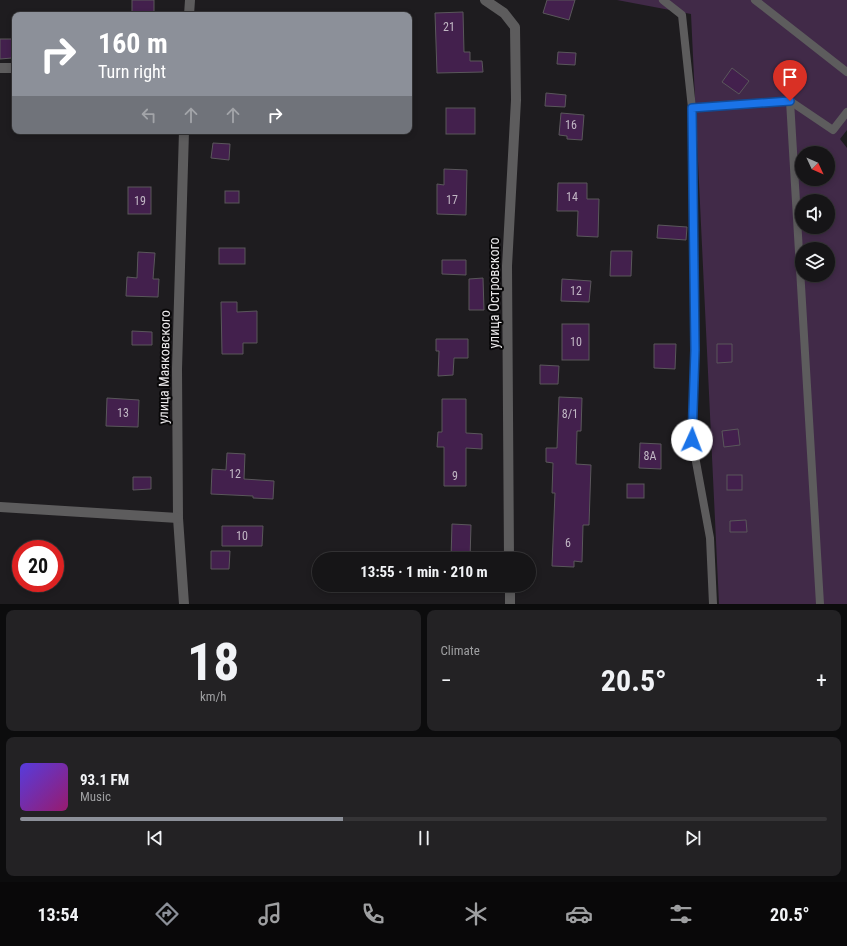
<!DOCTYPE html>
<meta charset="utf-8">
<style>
:root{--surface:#161517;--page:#232224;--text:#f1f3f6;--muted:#9e9fa1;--line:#353436;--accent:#8c9099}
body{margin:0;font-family:"Roboto Condensed",sans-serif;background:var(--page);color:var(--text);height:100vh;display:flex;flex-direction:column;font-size:15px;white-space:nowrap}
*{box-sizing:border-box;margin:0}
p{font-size:13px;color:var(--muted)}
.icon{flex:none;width:22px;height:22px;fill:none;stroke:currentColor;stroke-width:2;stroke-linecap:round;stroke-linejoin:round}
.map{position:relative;height:604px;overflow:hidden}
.details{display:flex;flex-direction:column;gap:6px;padding:6px;background:#0c0c0d;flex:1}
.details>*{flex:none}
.hud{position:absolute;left:12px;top:12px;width:400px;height:122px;border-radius:8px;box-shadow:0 2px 6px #0003,0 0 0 1px var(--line);background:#8c9099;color:#fff;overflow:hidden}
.needle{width:26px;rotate:134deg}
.buttons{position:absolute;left:795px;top:146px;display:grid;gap:8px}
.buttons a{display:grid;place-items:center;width:40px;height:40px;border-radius:50%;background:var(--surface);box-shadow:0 2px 6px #0003,0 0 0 1px var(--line);font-size:20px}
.speed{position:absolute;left:12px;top:540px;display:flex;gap:8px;font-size:20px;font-weight:700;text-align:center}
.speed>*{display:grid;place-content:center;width:52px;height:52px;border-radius:50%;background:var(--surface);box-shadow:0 2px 6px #0003,0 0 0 1px var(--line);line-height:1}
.speed .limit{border:6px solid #d22;background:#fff;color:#111}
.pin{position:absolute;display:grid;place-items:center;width:34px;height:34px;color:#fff;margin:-41px -17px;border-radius:50% 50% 50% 0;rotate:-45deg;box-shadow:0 0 4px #0007}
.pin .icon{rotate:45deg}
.me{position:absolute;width:44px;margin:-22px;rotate:2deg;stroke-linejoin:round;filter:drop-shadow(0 0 3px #0008)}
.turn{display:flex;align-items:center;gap:14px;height:84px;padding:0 20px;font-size:18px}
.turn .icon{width:52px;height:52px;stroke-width:2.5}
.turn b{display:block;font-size:28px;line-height:34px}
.lanes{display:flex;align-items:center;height:38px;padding:0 20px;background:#0003;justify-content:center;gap:20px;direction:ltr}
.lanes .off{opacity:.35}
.big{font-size:30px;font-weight:700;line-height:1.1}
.details .card{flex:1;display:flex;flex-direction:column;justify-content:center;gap:6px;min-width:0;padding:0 14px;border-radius:8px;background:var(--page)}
.details .dial{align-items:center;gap:0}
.dial b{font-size:52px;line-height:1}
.song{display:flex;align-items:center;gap:12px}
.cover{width:48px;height:48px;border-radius:6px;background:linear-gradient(135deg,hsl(250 70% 55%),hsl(320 70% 35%))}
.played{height:4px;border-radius:2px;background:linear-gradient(90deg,var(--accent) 40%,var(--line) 40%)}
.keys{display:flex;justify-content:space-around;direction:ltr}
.heat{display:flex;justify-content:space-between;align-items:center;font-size:22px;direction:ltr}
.details .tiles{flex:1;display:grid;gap:6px;grid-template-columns:1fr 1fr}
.card:last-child{grid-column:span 2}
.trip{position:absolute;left:312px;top:552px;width:224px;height:40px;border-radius:20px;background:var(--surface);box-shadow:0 2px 6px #0003,0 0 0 1px var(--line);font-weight:700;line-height:40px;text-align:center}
.dock{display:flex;height:64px;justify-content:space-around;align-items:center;background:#090809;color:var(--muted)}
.dock .icon{width:28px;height:28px}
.dock .current{color:var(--accent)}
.dock b{font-size:18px;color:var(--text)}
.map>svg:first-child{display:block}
.green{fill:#412a48;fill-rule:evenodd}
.building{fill:#43204d;stroke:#5a575b}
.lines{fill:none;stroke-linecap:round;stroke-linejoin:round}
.service{stroke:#5d5c5d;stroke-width:8}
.minor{stroke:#5d5c5d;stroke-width:10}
.route-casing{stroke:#114b97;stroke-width:10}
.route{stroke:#1a73e8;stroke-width:7}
.labels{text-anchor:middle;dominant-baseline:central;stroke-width:4;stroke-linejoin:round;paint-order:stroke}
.number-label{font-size:12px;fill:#c1b7c4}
.street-label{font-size:14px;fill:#ebe9eb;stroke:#080708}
</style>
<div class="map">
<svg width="847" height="604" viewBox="0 0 847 604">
<rect width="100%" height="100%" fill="#1e1c1f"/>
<!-- green -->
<path class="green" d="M617,0H847V130L840,139L847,148V604H719L691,14ZM802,153H828V179H802ZM802,201H828V227H802ZM802,249H828V275H802Z"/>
<!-- building -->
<g class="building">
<rect x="132" y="0" width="22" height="15"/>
<polygon points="547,0 575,0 569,20 543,13"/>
<polygon points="463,12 464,52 470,52 470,61 482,61 483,72 437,73 435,13"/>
<polygon points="0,39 12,39 12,58 0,59"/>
<polygon points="558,52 576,53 575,65 557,64"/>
<polygon points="732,68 749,81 739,94 722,82"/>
<polygon points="546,93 566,95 565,107 545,106"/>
<rect x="446" y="108" width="29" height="26"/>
<polygon points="561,113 584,115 582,140 567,139 567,136 559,135"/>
<polygon points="213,143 230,144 229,160 211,158"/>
<polygon points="444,169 467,170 466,215 437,214 437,184 444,185"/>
<polygon points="558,183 587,183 587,199 599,199 598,237 577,236 578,211 557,211"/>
<rect x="128" y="187" width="23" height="27"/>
<rect x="225" y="191" width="14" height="12"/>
<polygon points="658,225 687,227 686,240 657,238"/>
<rect x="219" y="248" width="26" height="16"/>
<polygon points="611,251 632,251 631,276 610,276"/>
<polygon points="138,252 155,253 153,279 159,279 158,297 126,296 127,277 137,278"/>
<polygon points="442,260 466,260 466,275 442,274"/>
<polygon points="483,278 484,310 469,310 469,279"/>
<polygon points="562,279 591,281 589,302 561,301"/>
<polygon points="221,302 237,302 237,312 257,311 257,343 243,343 243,354 222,354"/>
<rect x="562" y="324" width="27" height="36"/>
<polygon points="132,331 152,332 152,345 132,345"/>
<polygon points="436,339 468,339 468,358 454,358 453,375 438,376 439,351 436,351"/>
<polygon points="654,344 676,344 675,369 654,368"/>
<polygon points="717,344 732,344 732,362 717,363"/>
<polygon points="540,365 559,366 558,384 540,384"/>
<polygon points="559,397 582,398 581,431 577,431 576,464 591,465 589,525 583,525 582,562 574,561 574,567 552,566 555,493 552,493 553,463 546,462 546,448 557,448"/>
<polygon points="107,398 139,400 138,427 106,426"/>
<polygon points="442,399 466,399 466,433 482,434 482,449 466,448 466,486 444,486 444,447 437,447 438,432 442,432"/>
<polygon points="738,429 740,445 724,447 722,431"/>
<polygon points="640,443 661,444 661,469 639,468"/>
<polygon points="227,453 245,454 244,479 274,481 273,499 253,498 253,496 211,494 212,469 226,470"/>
<rect x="727" y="475" width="15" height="15"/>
<polygon points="133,477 151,477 151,489 133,490"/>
<rect x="627" y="484" width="17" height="14"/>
<polygon points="746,520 747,532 730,532 730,521"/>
<polygon points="452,524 471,525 470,559 451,559"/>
<polygon points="222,526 263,526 262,546 222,546"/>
<polygon points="211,551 230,551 229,569 211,569"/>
</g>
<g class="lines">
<!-- service -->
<g class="service">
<polyline points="663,0 682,15 692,108 695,351 692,440 710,538 713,604"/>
<polyline points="755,0 847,72"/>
<polyline points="790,101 820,604"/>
<polyline points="692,108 790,101 833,130 847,112"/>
</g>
<!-- minor -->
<g class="minor">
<polyline points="485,0 504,13 515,27 516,100 507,266 509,559"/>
<polyline points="189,15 190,0"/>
<polyline points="0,68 15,68"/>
<polyline points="184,131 177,369 178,518 184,604"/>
<polyline points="0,507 178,518"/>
<polyline points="510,585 510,604"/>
</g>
</g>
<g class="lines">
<!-- route casing -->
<g class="route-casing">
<polyline id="route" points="692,440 695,350 692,108 790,101"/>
</g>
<!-- route -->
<use href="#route" class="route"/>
</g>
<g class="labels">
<!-- number labels -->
<g class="number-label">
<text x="449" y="27">21</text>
<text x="571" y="125">16</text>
<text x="572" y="197">14</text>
<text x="452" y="200">17</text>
<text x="140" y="201">19</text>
<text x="576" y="291">12</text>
<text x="576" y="342">10</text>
<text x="123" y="413">13</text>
<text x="570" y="414">8/1</text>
<text x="650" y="456">8А</text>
<text x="235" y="474">12</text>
<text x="455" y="476">9</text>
<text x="242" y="536">10</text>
<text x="568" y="543">6</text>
</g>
<!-- street labels -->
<g class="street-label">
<text transform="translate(494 293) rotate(-90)">улица Островского</text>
<text transform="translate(164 367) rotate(-89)">улица Маяковского</text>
</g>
</g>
</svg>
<div class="buttons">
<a><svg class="needle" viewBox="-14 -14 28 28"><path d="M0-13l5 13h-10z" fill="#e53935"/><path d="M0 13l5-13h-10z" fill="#9e9fa1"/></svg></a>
<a><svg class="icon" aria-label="sound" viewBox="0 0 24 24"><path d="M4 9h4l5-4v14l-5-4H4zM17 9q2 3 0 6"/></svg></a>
<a><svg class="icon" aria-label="layers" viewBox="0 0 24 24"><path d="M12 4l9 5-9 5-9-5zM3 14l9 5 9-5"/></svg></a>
</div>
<div class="speed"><div class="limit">20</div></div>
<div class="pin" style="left:790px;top:101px;background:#d93025"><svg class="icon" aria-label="arrive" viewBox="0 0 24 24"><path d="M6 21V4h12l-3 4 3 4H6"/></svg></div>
<svg class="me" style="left:692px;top:440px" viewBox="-20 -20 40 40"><circle r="19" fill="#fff"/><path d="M0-13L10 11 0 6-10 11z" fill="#1a73e8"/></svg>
<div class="trip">13:55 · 1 min · 210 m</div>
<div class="hud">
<div class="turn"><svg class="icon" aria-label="right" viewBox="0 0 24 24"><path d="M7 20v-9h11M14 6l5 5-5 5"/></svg><div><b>160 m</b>Turn right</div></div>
<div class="lanes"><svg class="icon off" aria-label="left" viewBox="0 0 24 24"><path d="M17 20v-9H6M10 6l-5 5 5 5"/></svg><svg class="icon off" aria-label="ahead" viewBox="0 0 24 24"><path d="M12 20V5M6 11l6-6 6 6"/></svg><svg class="icon off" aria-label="ahead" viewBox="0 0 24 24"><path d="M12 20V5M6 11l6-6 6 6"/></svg><svg class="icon" aria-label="right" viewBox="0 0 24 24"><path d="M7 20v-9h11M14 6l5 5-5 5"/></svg></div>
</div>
</div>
<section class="details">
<div class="tiles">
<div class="card dial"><b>18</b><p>km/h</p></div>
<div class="card"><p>Climate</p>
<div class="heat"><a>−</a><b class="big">20.5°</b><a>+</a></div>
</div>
<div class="card">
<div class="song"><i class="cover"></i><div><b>93.1 FM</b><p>Music</p></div></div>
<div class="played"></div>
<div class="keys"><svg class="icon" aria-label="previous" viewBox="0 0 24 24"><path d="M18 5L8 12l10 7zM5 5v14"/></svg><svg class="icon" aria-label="pause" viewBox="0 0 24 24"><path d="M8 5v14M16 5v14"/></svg><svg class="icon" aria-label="next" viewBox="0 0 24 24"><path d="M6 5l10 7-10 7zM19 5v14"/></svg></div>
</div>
</div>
</section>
<nav class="dock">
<b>13:54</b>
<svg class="icon current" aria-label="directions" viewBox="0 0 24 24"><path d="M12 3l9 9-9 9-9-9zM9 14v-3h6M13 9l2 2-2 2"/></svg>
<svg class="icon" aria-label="music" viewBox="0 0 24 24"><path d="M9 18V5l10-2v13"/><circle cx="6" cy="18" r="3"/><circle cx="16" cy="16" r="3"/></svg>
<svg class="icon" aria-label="phone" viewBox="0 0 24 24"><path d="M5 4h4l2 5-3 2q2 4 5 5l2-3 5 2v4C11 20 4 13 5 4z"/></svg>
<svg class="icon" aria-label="climate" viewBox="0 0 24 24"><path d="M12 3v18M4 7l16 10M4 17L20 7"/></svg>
<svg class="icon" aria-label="car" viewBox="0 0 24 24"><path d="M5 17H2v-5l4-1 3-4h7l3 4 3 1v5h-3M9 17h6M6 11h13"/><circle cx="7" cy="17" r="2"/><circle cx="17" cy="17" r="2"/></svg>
<svg class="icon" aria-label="filters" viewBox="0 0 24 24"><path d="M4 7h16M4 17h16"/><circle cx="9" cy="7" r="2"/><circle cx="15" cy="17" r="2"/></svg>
<b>20.5°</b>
</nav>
